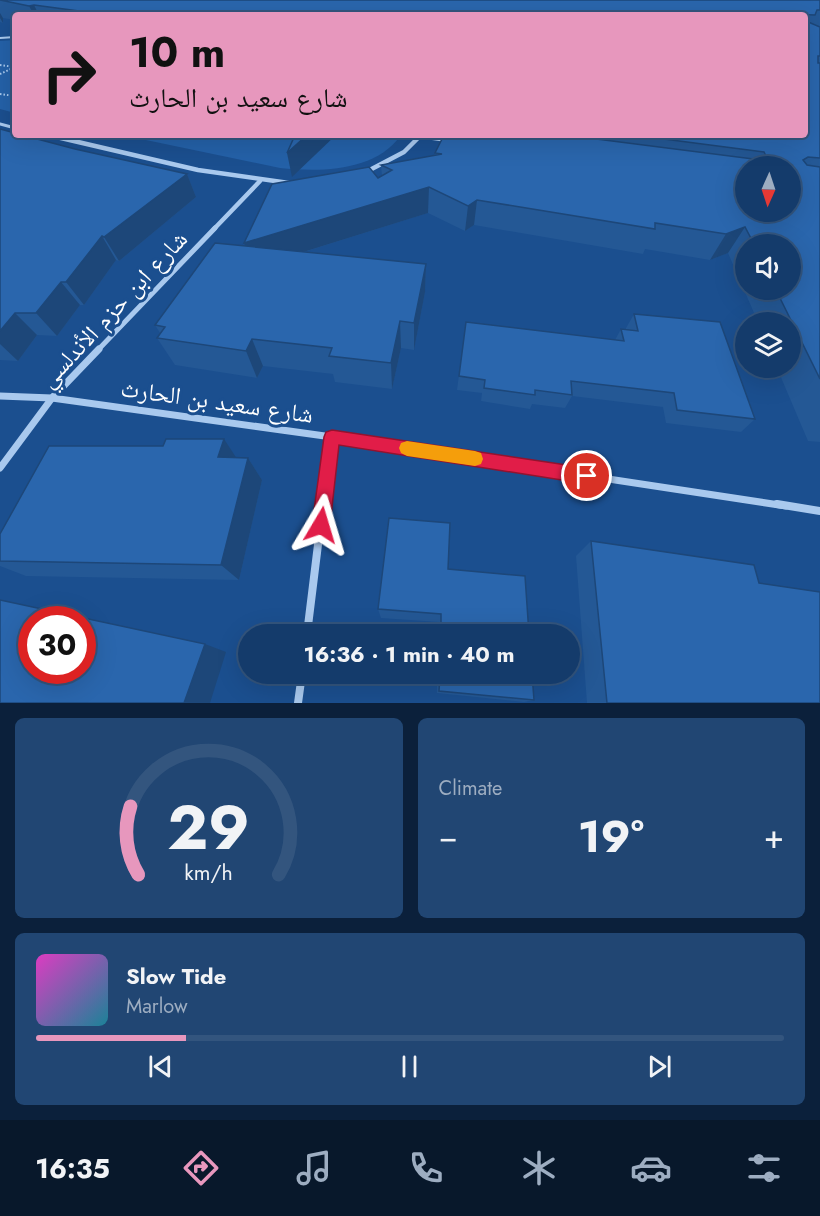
<!DOCTYPE html>
<meta charset="utf-8">
<style>
:root{--surface:#143b6b;--page:#214673;--text:#f1f3f6;--muted:#9dadc1;--line:#33557e;--accent:#e797bd}
body{margin:0;font-family:Jost,"Noto Naskh Arabic",sans-serif;background:var(--page);color:var(--text);height:100vh;display:flex;flex-direction:column;font-size:22px;white-space:nowrap}
*{box-sizing:border-box;margin:0}
p{font-size:20px;color:var(--muted)}
.icon{flex:none;width:33px;height:33px;fill:none;stroke:currentColor;stroke-width:2;stroke-linecap:round;stroke-linejoin:round}
.map{position:relative;height:703px;overflow:hidden}
.side{display:flex;flex-direction:column;gap:15px;padding:15px;background:#0b203b;flex:1}
.side>*{flex:none}
.banner{position:absolute;left:12px;top:12px;width:796px;height:126px;border-radius:6px;box-shadow:0 6px 24px #0002,0 0 0 2px var(--line);background:#e797bd;color:#111;overflow:hidden}
.needle{width:39px;rotate:183deg}
.controls{position:absolute;left:735px;top:156px;display:grid;gap:12px}
.controls a{display:grid;place-items:center;width:66px;height:66px;border-radius:50%;background:var(--surface);box-shadow:0 6px 24px #0002,0 0 0 2px var(--line);font-size:30px}
.speed{position:absolute;left:18px;top:606px;display:flex;gap:12px;font-size:30px;font-weight:700;text-align:center}
.speed>*{display:grid;place-content:center;width:78px;height:78px;border-radius:50%;background:var(--surface);box-shadow:0 6px 24px #0002,0 0 0 2px var(--line);line-height:1}
.speed .limit{border:9px solid #d22;background:#fff;color:#111}
.pin{position:absolute;display:grid;place-items:center;width:51px;height:51px;color:#fff;margin:-26px;border:3px solid #fff;border-radius:50%;box-shadow:0 2px 6px #0007}
.me{position:absolute;width:66px;margin:-33px;rotate:7deg;stroke-linejoin:round;filter:drop-shadow(0 0 4px #0008)}
.turn{display:flex;align-items:center;gap:21px;height:126px;padding:0 18px;font-size:27px}
.turn .icon{width:78px;height:78px;stroke-width:2.5}
.turn b{display:block;font-size:42px;line-height:51px}
.big{font-size:45px;font-weight:700;line-height:1.1}
.side .tile{flex:1;display:flex;flex-direction:column;justify-content:center;gap:9px;min-width:0;padding:0 21px;border-radius:9px;background:var(--page)}
.side .dial{align-items:center;gap:0}
.dial svg{height:156px;overflow:visible;fill:none;stroke:var(--line);stroke-width:7;stroke-linecap:round;text-anchor:middle}
.dial text{fill:var(--text);stroke:none}
.song{display:flex;align-items:center;gap:18px}
.cover{width:72px;height:72px;border-radius:9px;background:linear-gradient(135deg,hsl(310 70% 55%),hsl(190 70% 35%))}
.played{height:6px;border-radius:3px;background:linear-gradient(90deg,var(--accent) 20%,var(--line) 20%)}
.keys{display:flex;justify-content:space-around;direction:ltr}
.heat{display:flex;justify-content:space-between;align-items:center;font-size:33px;direction:ltr}
.side .tiles{flex:1;display:grid;gap:15px;grid-template-columns:1fr 1fr}
.tile:last-child{grid-column:span 2}
.trip{position:absolute;left:238px;top:624px;width:342px;height:60px;border-radius:30px;background:var(--surface);box-shadow:0 6px 24px #0002,0 0 0 2px var(--line);font-weight:700;line-height:60px;text-align:center}
.dock{display:flex;height:96px;justify-content:space-around;align-items:center;background:#08182b;color:var(--muted)}
.dock .icon{width:42px;height:42px}
.dock .selected{color:var(--accent)}
.dock b{font-size:27px;color:var(--text)}
.map>svg:first-child{display:block}
.green{fill:#2461a8}
.lines{fill:none;stroke-linecap:round;stroke-linejoin:round}
.path{stroke:#a9c9ee;stroke-width:2;stroke-dasharray:1.5 2;stroke-linecap:butt}
.street-far5{stroke:#a9c9ee;stroke-width:2}
.street-far4{stroke:#a9c9ee;stroke-width:3}
.street-far3{stroke:#a9c9ee;stroke-width:4.5}
.street-far2{stroke:#a9c9ee;stroke-width:5}
.street-far1{stroke:#a9c9ee;stroke-width:7}
.street{stroke:#a9c9ee;stroke-width:8}
.wall{fill:#245895;fill-rule:evenodd}
.shaded-wall{fill:#1d4779}
.building{fill:#2a66ad;stroke:#1d4779;stroke-width:1.5;fill-rule:evenodd}
.route{fill:#e11d48;stroke:#92132f;stroke-width:1.5}
.slow{fill:#f59e0b}
.labels{text-anchor:middle;dominant-baseline:central;stroke-width:6;stroke-linejoin:round;paint-order:stroke}
.street-label{font-size:24px;fill:#fff;stroke:#1b4f8f}
</style>
<div class="map">
<svg width="820" height="703" viewBox="0 0 820 703">
<rect width="100%" height="100%" fill="#1b4f8f"/>
<!-- green -->
<g class="green">
<polygon points="15,40 15,113 0,109 0,41"/>
<path d="M122,135H401C375,172 320,172 280,168Z"/>
</g>
<g class="lines">
<!-- path -->
<g class="path">
<polyline points="0,65 15,67"/>
<polyline points="0,74 13,68"/>
<polyline points="0,94 15,96"/>
</g>
<!-- street-far5 -->
<polyline class="street-far5" points="0,38 15,37"/>
<!-- street-far4 -->
<polyline class="street-far4" points="0,124 15,128"/>
<!-- street-far3 -->
<g class="street-far3">
<polyline points="48,135 198,170 289,183"/>
<polyline points="420,136 448,140"/>
<polyline points="364,173 404,152 421,135"/>
<polyline points="214,229 260,181"/>
</g>
<!-- street-far2 -->
<polyline class="street-far2" points="97,351 215,228"/>
<!-- street-far1 -->
<g class="street-far1">
<polyline points="0,396 52,398 332,437 786,506"/>
<polyline points="0,468 52,398 99,349"/>
<polyline points="323,506 332,437"/>
</g>
<!-- street -->
<g class="street">
<polyline points="777,504 820,511"/>
<polyline points="307,634 323,504"/>
<polyline points="298,703 302,674"/>
</g>
</g>
<!-- wall -->
<g class="wall">
<path d="M0,0H820V442L808,441L777,368H790V322H758L728,253L710,260L645,249L643,254L474,225L465,231L428,213L304,252L426,264L425,292L414,350L401,348L392,389L335,382L333,374L263,366L257,378L175,365L157,338L160,333L155,325L245,246L244,243L378,178L382,176L381,165L434,156L435,153L444,135H806V15H15V20L3,18V23L0,22ZM746,244H790V290H746Z"/>
<polygon points="0,129 75,149 187,174 196,197 119,261 116,260 84,305 80,305 57,336 37,335 18,361 0,360"/>
<polygon points="634,314 755,419 741,432 666,423 663,407 572,396 565,408 532,404 530,409 481,401 482,393 457,390 466,322 615,340 621,329 626,330 626,328"/>
<polygon points="236,458 248,458 262,480 239,580 26,576 0,566 0,534"/>
<polygon points="591,541 759,583 820,703 587,703 576,556"/>
<polygon points="448,569 529,634 438,634 439,622 381,618 378,609"/>
<polygon points="437,674 532,674 534,700 524,702 437,693"/>
</g>
<!-- shaded-wall -->
<g class="shaded-wall">
<polygon points="34,5 39,15 34,15 29,6"/>
<polygon points="0,13 3,18 3,23 0,18"/>
<polygon points="307,135 336,135 292,177 287,153"/>
<polygon points="187,174 196,197 119,261 104,237"/>
<polygon points="429,187 428,213 252,268 244,243"/>
<polygon points="477,200 474,225 465,231 468,206"/>
<polygon points="745,227 728,253 710,260 726,234"/>
<polygon points="102,236 116,260 84,305 66,282"/>
<polygon points="426,264 425,292 414,350 414,323"/>
<polygon points="61,282 80,305 57,336 36,313"/>
<polygon points="15,313 37,335 18,361 0,344 0,331"/>
<polygon points="400,321 401,348 392,389 391,363"/>
<polygon points="252,339 263,366 257,378 246,351"/>
<polygon points="224,439 239,462 218,457"/>
<polygon points="248,458 262,480 239,580 221,565"/>
<polygon points="205,644 226,652 210,703 184,703"/>
</g>
<!-- building -->
<g class="building">
<polygon points="0,0 820,0 820,10 817,10 815,15 787,14 790,15 109,15 34,5 29,6"/>
<path d="M806,21L820,27V56H818V63H820V158L808,157L803,160L807,165L820,167V379L776,290H790V244H754L745,227L726,234L655,223V229L477,200L468,206L429,187L244,243L272,184L369,167L378,178L392,170L381,165L442,154L435,153L444,135H565L761,160L766,156L764,152L633,135H806ZM746,166H790V212H746Z"/>
<polygon points="0,129 15,133 15,135 22,135 75,149 187,174 104,237 102,236 66,282 61,282 36,313 15,313 0,331"/>
<polygon points="295,135 307,135 287,153"/>
<polygon points="215,243 426,264 414,323 400,321 391,363 329,356 332,348 252,339 246,351 157,338 165,327 155,325"/>
<polygon points="634,314 720,322 755,419 677,410 674,393 571,381 572,395 535,390 535,395 484,388 485,380 459,376 466,322 624,341 621,329 638,331"/>
<polygon points="166,439 224,439 218,457 248,458 221,565 0,561 0,534 49,446 163,446"/>
<polygon points="389,518 450,523 448,569 525,576 529,634 441,634 441,614 378,609"/>
<polygon points="591,541 754,565 759,583 820,592 820,703 607,703"/>
<path d="M0,600L205,644L184,703H0ZM32,620H82V670H32Z"/>
<polygon points="440,674 532,674 534,700 439,691"/>
</g>
<!-- route -->
<polygon class="route" points="332,430 587,468 593,470 596,476 593,481 587,484 339,445 330,525 327,531 321,534 314,531 312,525 324,437 326,432"/>
<!-- slow -->
<polygon class="slow" points="407,441 475,451 481,453 483,459 481,464 475,466 407,456 401,453 399,448 401,443"/>
<g class="labels">
<!-- street labels -->
<g class="street-label">
<text transform="translate(113 309) rotate(-47)">شارع ابن حزم الأندلسي</text>
<text transform="translate(217 401) rotate(8)">شارع سعيد بن الحارث</text>
</g>
</g>
</svg>
<div class="controls">
<a><svg class="needle" viewBox="-14 -14 28 28"><path d="M0-13l5 13h-10z" fill="#e53935"/><path d="M0 13l5-13h-10z" fill="#9dadc1"/></svg></a>
<a><svg class="icon" aria-label="sound" viewBox="0 0 24 24"><path d="M4 9h4l5-4v14l-5-4H4zM17 9q2 3 0 6"/></svg></a>
<a><svg class="icon" aria-label="layers" viewBox="0 0 24 24"><path d="M12 4l9 5-9 5-9-5zM3 14l9 5 9-5"/></svg></a>
</div>
<div class="speed"><div class="limit">30</div></div>
<div class="pin" style="left:587px;top:476px;background:#d93025"><svg class="icon" aria-label="arrive" viewBox="0 0 24 24"><path d="M6 21V4h12l-3 4 3 4H6"/></svg></div>
<svg class="me" style="left:321px;top:525px" viewBox="-20 -20 40 40"><path d="M0-17L14 15 0 8-14 15z" fill="#e11d48" stroke="#fff" stroke-width="4"/></svg>
<div class="trip">16:36 · 1 min · 40 m</div>
<div class="banner">
<div class="turn"><svg class="icon" aria-label="right" viewBox="0 0 24 24"><path d="M7 20v-9h11M14 6l5 5-5 5"/></svg><div><b>10 m</b>شارع سعيد بن الحارث</div></div>
</div>
</div>
<section class="side">
<div class="tiles">
<div class="tile dial"><svg viewBox="0 0 100 80">
<path d="M14 69A42 42 0 1 1 86 69"/>
<path d="M14 69A42 42 0 0 1 10 34" stroke="#e797bd"/>
<text x="50" y="56" font-size="32" font-weight="700">29</text>
<text x="50" y="72" font-size="11">km/h</text>
</svg></div>
<div class="tile"><p>Climate</p>
<div class="heat"><a>−</a><b class="big">19°</b><a>+</a></div>
</div>
<div class="tile">
<div class="song"><i class="cover"></i><div><b>Slow Tide</b><p>Marlow</p></div></div>
<div class="played"></div>
<div class="keys"><svg class="icon" aria-label="previous" viewBox="0 0 24 24"><path d="M18 5L8 12l10 7zM5 5v14"/></svg><svg class="icon" aria-label="pause" viewBox="0 0 24 24"><path d="M8 5v14M16 5v14"/></svg><svg class="icon" aria-label="next" viewBox="0 0 24 24"><path d="M6 5l10 7-10 7zM19 5v14"/></svg></div>
</div>
</div>
</section>
<nav class="dock">
<b>16:35</b>
<svg class="icon selected" aria-label="directions" viewBox="0 0 24 24"><path d="M12 3l9 9-9 9-9-9zM9 14v-3h6M13 9l2 2-2 2"/></svg>
<svg class="icon" aria-label="music" viewBox="0 0 24 24"><path d="M9 18V5l10-2v13"/><circle cx="6" cy="18" r="3"/><circle cx="16" cy="16" r="3"/></svg>
<svg class="icon" aria-label="phone" viewBox="0 0 24 24"><path d="M5 4h4l2 5-3 2q2 4 5 5l2-3 5 2v4C11 20 4 13 5 4z"/></svg>
<svg class="icon" aria-label="climate" viewBox="0 0 24 24"><path d="M12 3v18M4 7l16 10M4 17L20 7"/></svg>
<svg class="icon" aria-label="car" viewBox="0 0 24 24"><path d="M5 17H2v-5l4-1 3-4h7l3 4 3 1v5h-3M9 17h6M6 11h13"/><circle cx="7" cy="17" r="2"/><circle cx="17" cy="17" r="2"/></svg>
<svg class="icon" aria-label="filters" viewBox="0 0 24 24"><path d="M4 7h16M4 17h16"/><circle cx="9" cy="7" r="2"/><circle cx="15" cy="17" r="2"/></svg>
</nav>
